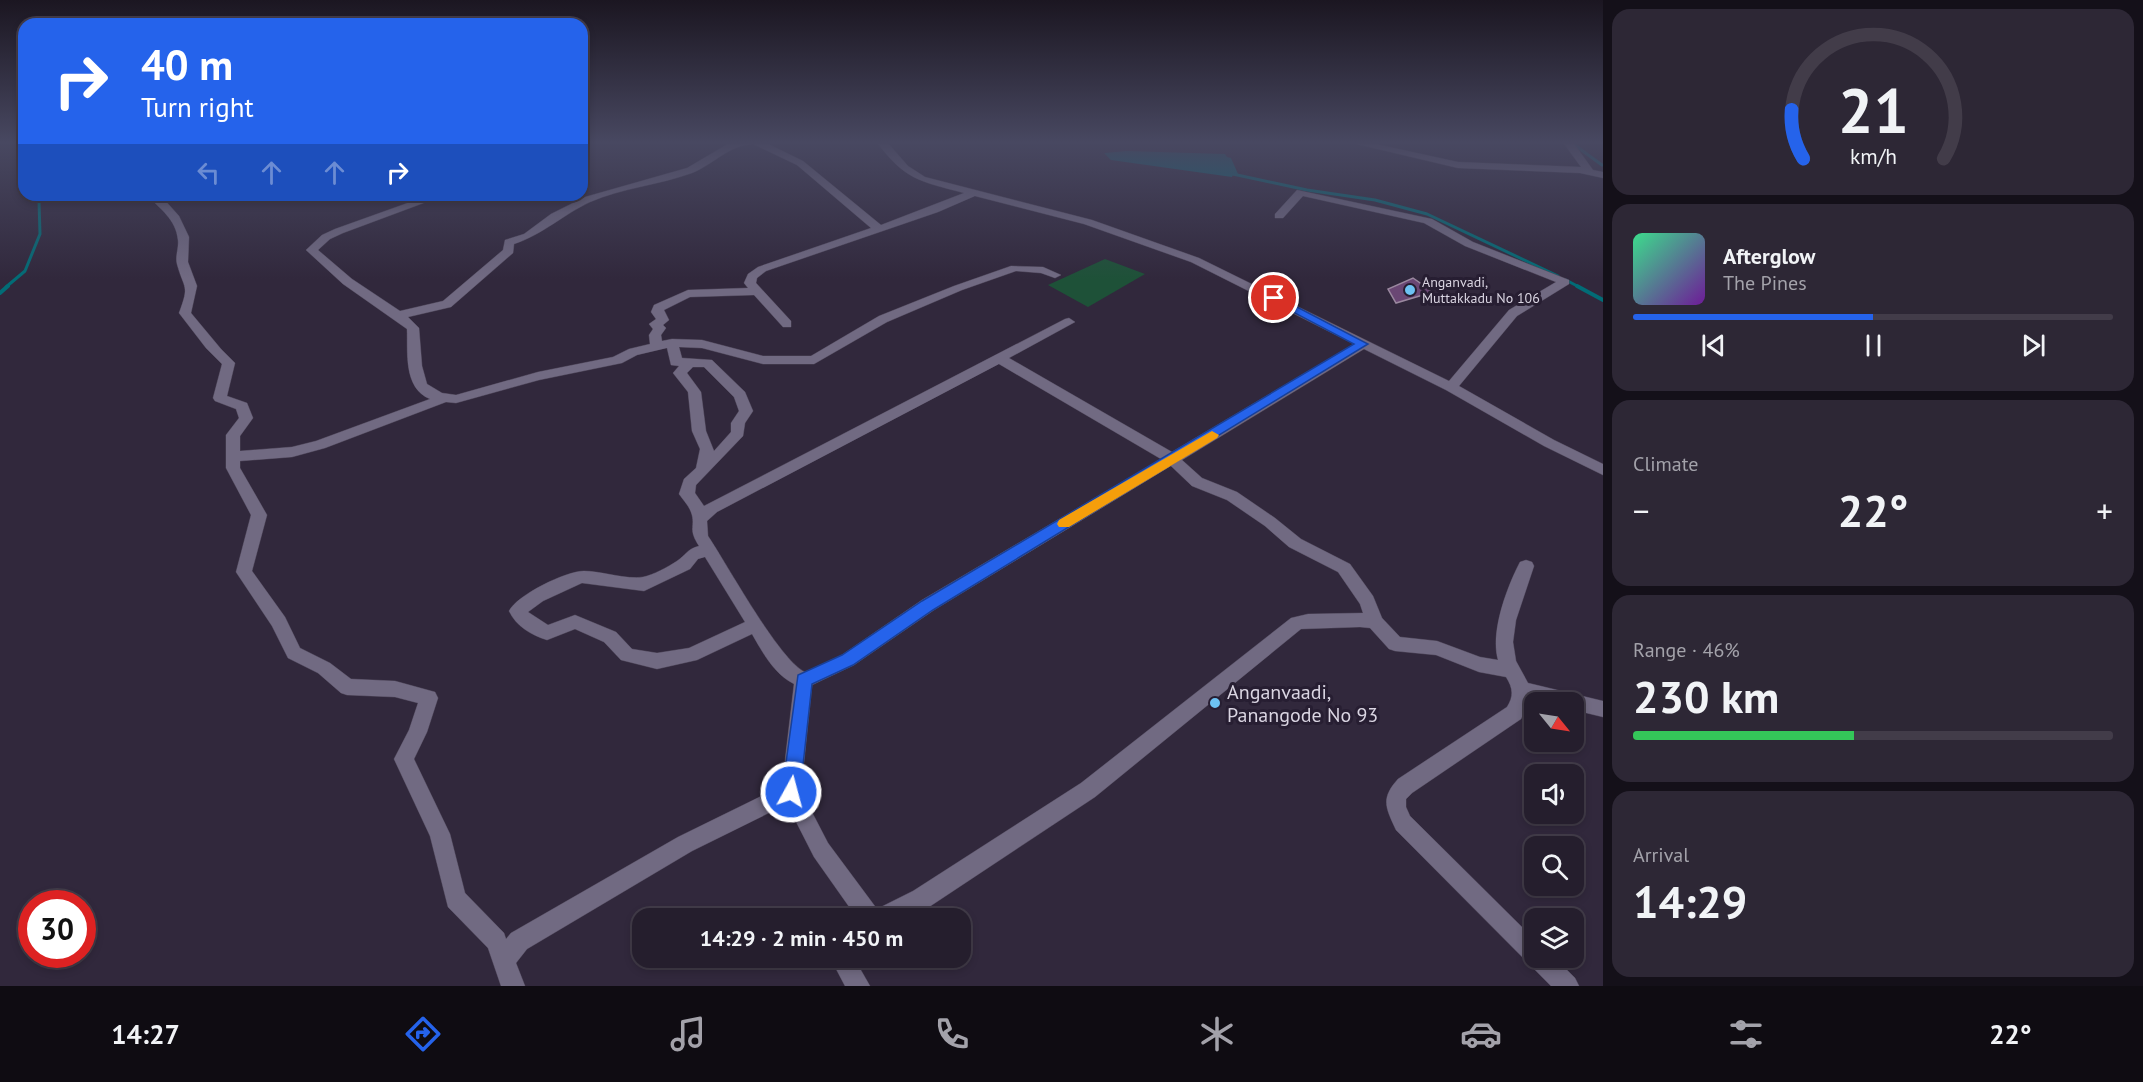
<!DOCTYPE html>
<meta charset="utf-8">
<style>
:root{--surface:#251e2d;--page:#2d2735;--text:#f1f3f6;--muted:#a3a2aa;--line:#423c49;--accent:#2563eb}
body{margin:0;font-family:"PT Sans",sans-serif;background:var(--page);color:var(--text);height:100vh;display:flex;flex-direction:column;font-size:22px;white-space:nowrap}
*{box-sizing:border-box;margin:0}
p{font-size:20px;color:var(--muted)}
.icon{flex:none;width:33px;height:33px;fill:none;stroke:currentColor;stroke-width:2;stroke-linecap:round;stroke-linejoin:round}
.map{position:relative;flex:1;overflow:hidden}
.sheet{display:flex;flex-direction:column;gap:9px;padding:9px;background:#141019;width:540px}
.sheet>*{flex:none}
.hud{position:absolute;left:18px;top:18px;width:570px;height:183px;border-radius:18px;box-shadow:0 3px 9px #0003,0 0 0 2px var(--line);background:#2563eb;color:#fff;overflow:hidden}
.needle{width:39px;rotate:120deg}
.fabs{position:absolute;left:1524px;top:692px;display:grid;gap:12px}
.fabs a{display:grid;place-items:center;width:60px;height:60px;border-radius:12px;background:var(--surface);box-shadow:0 3px 9px #0003,0 0 0 2px var(--line);font-size:30px}
.speed{position:absolute;left:18px;top:890px;display:flex;gap:12px;font-size:30px;font-weight:700;text-align:center}
.speed>*{display:grid;place-content:center;width:78px;height:78px;border-radius:50%;background:var(--surface);box-shadow:0 3px 9px #0003,0 0 0 2px var(--line);line-height:1}
.speed .limit{border:9px solid #d22;background:#fff;color:#111}
.pin{position:absolute;display:grid;place-items:center;width:51px;height:51px;color:#fff;margin:-26px;border:3px solid #fff;border-radius:50%;box-shadow:0 2px 6px #0007}
.me{position:absolute;width:66px;margin:-33px;rotate:7deg;stroke-linejoin:round;filter:drop-shadow(0 0 4px #0008)}
.turn{display:flex;align-items:center;gap:21px;height:126px;padding:0 24px;font-size:27px}
.turn .icon{width:78px;height:78px;stroke-width:2.5}
.turn b{display:block;font-size:42px;line-height:51px}
.lanes{display:flex;align-items:center;height:57px;padding:0 24px;background:#0003;justify-content:center;gap:30px;direction:ltr}
.lanes .off{opacity:.35}
.big{font-size:45px;font-weight:700;line-height:1.1}
.sheet .widget{flex:1;display:flex;flex-direction:column;justify-content:center;gap:9px;min-width:0;padding:0 21px;border-radius:18px;background:var(--page)}
.sheet .dial{align-items:center;gap:0}
.dial svg{height:156px;overflow:visible;fill:none;stroke:var(--line);stroke-width:7;stroke-linecap:round;text-anchor:middle}
.dial text{fill:var(--text);stroke:none}
.song{display:flex;align-items:center;gap:18px}
.cover{width:72px;height:72px;border-radius:9px;background:linear-gradient(135deg,hsl(150 70% 55%),hsl(280 70% 35%))}
.played{height:6px;border-radius:3px;background:linear-gradient(90deg,var(--accent) 50%,var(--line) 50%)}
.keys{display:flex;justify-content:space-around;direction:ltr}
.heat{display:flex;justify-content:space-between;align-items:center;font-size:33px;direction:ltr}
.charge{height:9px;border-radius:4px;background:linear-gradient(90deg,#34c759 46%,var(--line) 0)}
.trip{position:absolute;left:632px;top:908px;width:339px;height:60px;border-radius:18px;background:var(--surface);box-shadow:0 3px 9px #0003,0 0 0 2px var(--line);font-weight:700;line-height:60px;text-align:center}
.dock{display:flex;height:96px;justify-content:space-around;align-items:center;background:#0f0c12;color:var(--muted)}
.dock .icon{width:42px;height:42px}
.dock .on{color:var(--accent)}
.dock b{font-size:27px;color:var(--text)}
main{display:flex;flex:1;min-height:0}
.map>svg:first-child{display:block}
.green{fill:#1e5138}
.water{fill:#026c76}
.lines{fill:none;stroke-linecap:round;stroke-linejoin:round}
.stream-far1{stroke:#026c76;stroke-width:3}
.stream{stroke:#026c76;stroke-width:4}
.building{fill:#6a4774;stroke:#9a889f;stroke-width:1.5}
.minor-casing{stroke:#4c4457;stroke-width:1}
.minor{fill:#716a82;fill-rule:evenodd}
.route{fill:#2563eb;stroke:#184099;stroke-width:1.5}
.slow{fill:#f59e0b}
.poi-dot{fill:#6dc2f3;stroke:#271e32;stroke-width:2}
.labels{text-anchor:middle;dominant-baseline:central;stroke-width:6;stroke-linejoin:round;paint-order:stroke}
.far-poi-label{font-size:14px;fill:#dad5e2;stroke:#271e32;text-anchor:start}
.near-poi-label{font-size:20px;fill:#dad5e2;stroke:#271e32;text-anchor:start}
</style>
<main>
<div class="map">
<svg width="1603" height="986" viewBox="0 0 1603 986">
<rect width="100%" height="100%" fill="#31283c"/>
<!-- green -->
<polygon class="green" points="1105,259 1145,274 1088,307 1048,285"/>
<!-- water -->
<polygon class="water" points="1127,151 1225,154 1227,157 1231,158 1238,174 1233,174 1232,177 1111,160 1104,153"/>
<g class="lines">
<!-- stream-far1 -->
<g class="stream-far1">
<polyline points="1569,141 1602,165"/>
<polyline points="1228,173 1307,190 1375,200 1427,214 1558,276"/>
<polyline points="1566,280 1579,287"/>
<polyline points="6,287 25,271 40,234 39,201"/>
</g>
<!-- stream -->
<g class="stream">
<polyline points="1577,286 1603,300"/>
<polyline points="0,293 8,286"/>
</g>
</g>
<!-- building -->
<polygon class="building" points="1413,278 1433,292 1396,303 1388,289"/>
<g class="lines">
<!-- minor casing -->
<g class="minor-casing">
<g id="minor">
<polygon points="582,141 588,141 582,144"/>
<path d="M733,141H762L803,161L881,225L964,193C919,181 905,180 876,141H886L908,166L925,177L1092,220L1199,258L1449,381L1509,310L1556,282L1465,246L1424,223L1303,196L1283,218H1275V214L1297,190L1432,219L1473,242L1569,280V284L1517,316L1459,386L1554,440L1603,464V475L1544,446L1446,390L1364,349L1182,460L1202,478L1237,492L1275,518L1301,539L1350,564L1373,596L1382,618L1400,637L1437,641L1480,657L1498,660C1490,632 1507,587 1520,562L1526,560L1532,562L1534,566L1516,620L1513,642L1516,661L1528,683L1603,701V717L1574,710V702H1542L1530,699L1521,719L1412,793L1406,799V807L1410,816L1534,939V957H1554L1575,978L1579,986H1551L1396,830C1386,808 1380,799 1398,779L1507,707C1514,696 1513,688 1506,677L1479,672L1436,655L1395,651L1389,649L1370,628L1360,627L1301,629L1095,797L929,907L906,918H857L814,857L787,804L692,851L527,949L516,963L525,986H501L488,948L448,907L430,836L394,759L409,730L418,703L395,697L347,695L341,693L318,673L288,658L272,626L236,572L251,515L226,468V435L239,418L236,409L215,401L213,398L222,364L206,348L179,313C190,284 184,290 177,264C175,256 179,248 178,240C176,219 160,209 147,195L162,197L179,216L189,237L188,262L197,286L191,313L221,349L235,363L227,396L247,403L253,418L240,436V451L292,447L316,441L430,399C403,388 408,352 407,329L343,284L306,250L322,235L335,229L430,195H445L343,233L330,239L318,250L352,279L400,311L443,301L503,250L505,240L524,234L551,214L585,197L687,168ZM753,144L797,165L871,228L758,267L748,274L744,283L748,288L688,290L654,305L651,312L656,319L649,324L653,329L649,335L650,344L629,349L613,357L538,372L456,395L442,393L427,384L422,366L419,328L408,317L451,307L513,253L514,244C542,235 564,214 590,202C622,188 659,185 692,173C714,164 729,145 753,144ZM975,196L1084,224L1191,262L1354,344L1172,452L1009,358L1075,322L1069,318L1065,319L704,506L695,493L696,485L743,436L745,423L753,411L745,392L712,360L682,358L679,347L702,348L763,364H814L887,322L962,290L1016,271L1041,273L1055,278L1061,275L1043,267L1011,266L954,286L879,316L811,356H763L702,340L672,339L662,341L661,335L666,328L663,325L669,320L664,310L690,297L754,295L783,327H791V321L756,283L757,278L766,271L938,212ZM667,348L671,365L679,366L673,373L688,392L692,431L700,449L696,468L684,479L679,494C684,501 690,507 692,515C695,528 688,529 699,546C687,549 686,555 677,561C668,567 653,575 643,577C627,580 601,571 584,571C566,571 517,595 509,611C516,626 531,635 547,640L575,629L604,642L621,660L657,669L697,660L752,634C763,653 774,674 794,684L782,786L678,837L511,933L506,939L504,933L465,893L450,834L414,759L427,732L438,698L435,692L395,681L351,679L330,663L300,648L285,617L252,571L267,515L240,468V461L292,457L325,448L446,402L456,403L539,380L622,363L637,355ZM999,364L1161,459L922,600L842,655L805,672C779,660 727,564 708,536L707,521L717,512ZM693,367H704L734,397L739,411L731,423V432L714,451L706,431L701,392L687,373ZM1171,466L1192,486L1227,500L1265,526L1289,547L1338,572L1360,604L1363,613L1308,614L1291,618L1081,783L913,891L877,909L828,843L801,791L812,685L854,665L934,610ZM705,557L745,622L689,648L657,653L632,649L616,632L575,615L548,625L528,612L543,601L582,583L644,591L690,569L698,559Z"/>
<polygon points="1344,141 1362,141 1458,162 1581,167 1562,141 1572,141 1593,170 1603,172 1603,178 1580,173 1458,168"/>
<polygon points="836,957 858,957 858,965 870,986 845,986 835,967"/>
</g>
</g>
<!-- minor -->
<use href="#minor" class="minor"/>
</g>
<!-- sky -->
<linearGradient id="sky" x2="0" y2="1"><stop stop-color="#1b1621"/><stop offset="0.51" stop-color="#484861"/><stop offset="1" stop-color="#484861" stop-opacity="0"/></linearGradient>
<rect width="1603" height="279" fill="url(#sky)"/>
<!-- route -->
<polygon class="route" points="1274,295 1368,344 933,610 853,665 812,684 800,792 797,798 791,800 785,798 782,792 798,675 842,655 922,601 1354,344 1270,300 1270,296"/>
<!-- slow -->
<polygon class="slow" points="1212,431 1219,435 1217,438 1069,527 1059,527 1057,524 1059,520"/>
<!-- markers -->
<g class="poi-dot">
<circle cx="1410" cy="290" r="6"/>
<circle cx="1215" cy="703" r="6"/>
</g>
<g class="labels">
<!-- far-poi labels -->
<g class="far-poi-label">
<text x="1422" y="282">Anganvadi,<tspan x="1422" dy="16">Muttakkadu No 106</tspan></text>
</g>
<!-- near-poi labels -->
<g class="near-poi-label">
<text x="1227" y="692">Anganvaadi,<tspan x="1227" dy="23">Panangode No 93</tspan></text>
</g>
</g>
</svg>
<div class="fabs">
<a><svg class="needle" viewBox="-14 -14 28 28"><path d="M0-13l5 13h-10z" fill="#e53935"/><path d="M0 13l5-13h-10z" fill="#a3a2aa"/></svg></a>
<a><svg class="icon" aria-label="sound" viewBox="0 0 24 24"><path d="M4 9h4l5-4v14l-5-4H4zM17 9q2 3 0 6"/></svg></a>
<a><svg class="icon" aria-label="search" viewBox="0 0 24 24"><circle cx="10" cy="10" r="6"/><path d="M15 15l6 6"/></svg></a>
<a><svg class="icon" aria-label="layers" viewBox="0 0 24 24"><path d="M12 4l9 5-9 5-9-5zM3 14l9 5 9-5"/></svg></a>
</div>
<div class="speed"><div class="limit">30</div></div>
<div class="pin" style="left:1274px;top:298px;background:#d93025"><svg class="icon" aria-label="arrive" viewBox="0 0 24 24"><path d="M6 21V4h12l-3 4 3 4H6"/></svg></div>
<svg class="me" style="left:791px;top:792px" viewBox="-20 -20 40 40"><circle r="17" fill="#2563eb" stroke="#fff" stroke-width="3"/><path d="M0-11L8 9 0 5-8 9z" fill="#fff"/></svg>
<div class="trip">14:29 · 2 min · 450 m</div>
<div class="hud">
<div class="turn"><svg class="icon" aria-label="right" viewBox="0 0 24 24"><path d="M7 20v-9h11M14 6l5 5-5 5"/></svg><div><b>40 m</b>Turn right</div></div>
<div class="lanes"><svg class="icon off" aria-label="left" viewBox="0 0 24 24"><path d="M17 20v-9H6M10 6l-5 5 5 5"/></svg><svg class="icon off" aria-label="ahead" viewBox="0 0 24 24"><path d="M12 20V5M6 11l6-6 6 6"/></svg><svg class="icon off" aria-label="ahead" viewBox="0 0 24 24"><path d="M12 20V5M6 11l6-6 6 6"/></svg><svg class="icon" aria-label="right" viewBox="0 0 24 24"><path d="M7 20v-9h11M14 6l5 5-5 5"/></svg></div>
</div>
</div>
<section class="sheet">
<div class="widget dial"><svg viewBox="0 0 100 80">
<path d="M14 69A42 42 0 1 1 86 69"/>
<path d="M14 69A42 42 0 0 1 8 44" stroke="#2563eb"/>
<text x="50" y="56" font-size="32" font-weight="700">21</text>
<text x="50" y="72" font-size="11">km/h</text>
</svg></div>
<div class="widget">
<div class="song"><i class="cover"></i><div><b>Afterglow</b><p>The Pines</p></div></div>
<div class="played"></div>
<div class="keys"><svg class="icon" aria-label="previous" viewBox="0 0 24 24"><path d="M18 5L8 12l10 7zM5 5v14"/></svg><svg class="icon" aria-label="pause" viewBox="0 0 24 24"><path d="M8 5v14M16 5v14"/></svg><svg class="icon" aria-label="next" viewBox="0 0 24 24"><path d="M6 5l10 7-10 7zM19 5v14"/></svg></div>
</div>
<div class="widget"><p>Climate</p>
<div class="heat"><a>−</a><b class="big">22°</b><a>+</a></div>
</div>
<div class="widget"><p>Range · 46%</p><b class="big">230 km</b><div class="charge"></div></div>
<div class="widget"><p>Arrival</p><b class="big">14:29</b></div>
</section>
</main>
<nav class="dock">
<b>14:27</b>
<svg class="icon on" aria-label="directions" viewBox="0 0 24 24"><path d="M12 3l9 9-9 9-9-9zM9 14v-3h6M13 9l2 2-2 2"/></svg>
<svg class="icon" aria-label="music" viewBox="0 0 24 24"><path d="M9 18V5l10-2v13"/><circle cx="6" cy="18" r="3"/><circle cx="16" cy="16" r="3"/></svg>
<svg class="icon" aria-label="phone" viewBox="0 0 24 24"><path d="M5 4h4l2 5-3 2q2 4 5 5l2-3 5 2v4C11 20 4 13 5 4z"/></svg>
<svg class="icon" aria-label="climate" viewBox="0 0 24 24"><path d="M12 3v18M4 7l16 10M4 17L20 7"/></svg>
<svg class="icon" aria-label="car" viewBox="0 0 24 24"><path d="M5 17H2v-5l4-1 3-4h7l3 4 3 1v5h-3M9 17h6M6 11h13"/><circle cx="7" cy="17" r="2"/><circle cx="17" cy="17" r="2"/></svg>
<svg class="icon" aria-label="filters" viewBox="0 0 24 24"><path d="M4 7h16M4 17h16"/><circle cx="9" cy="7" r="2"/><circle cx="15" cy="17" r="2"/></svg>
<b>22°</b>
</nav>
